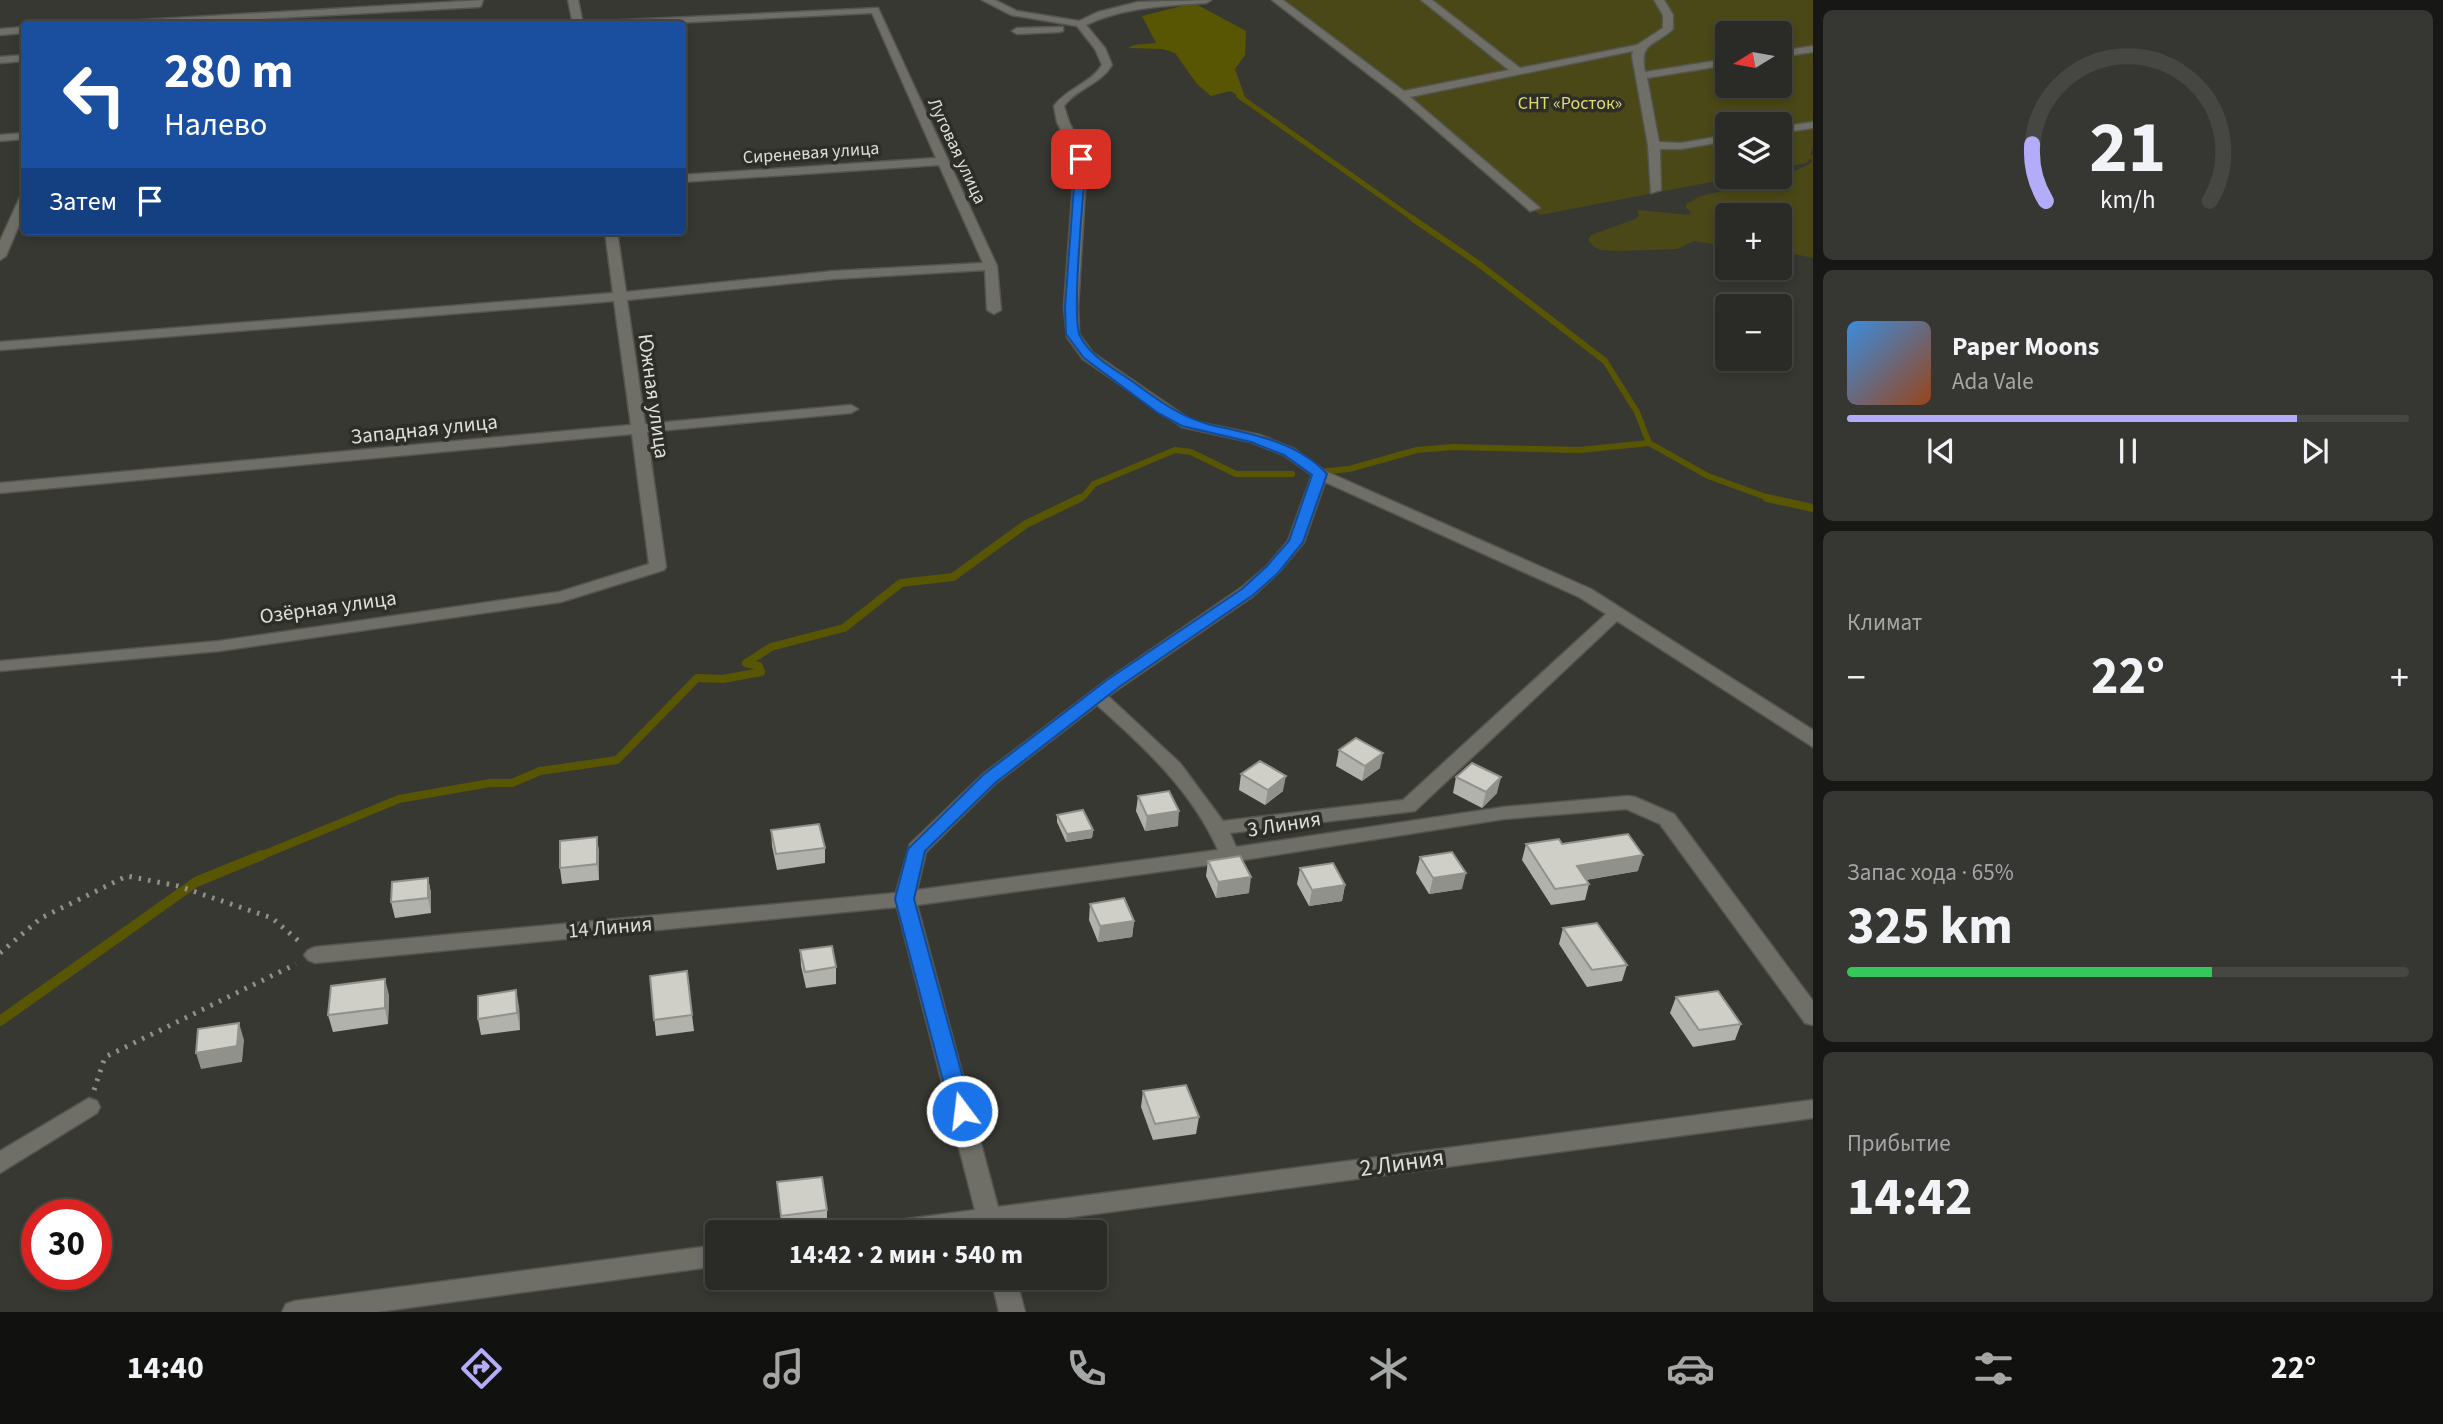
<!DOCTYPE html>
<html lang="ru">
<meta charset="utf-8">
<style>
:root{--surface:#2a2a26;--page:#363632;--text:#f1f3f6;--muted:#a5a7a7;--line:#464643;--accent:#b3adf9}
body{margin:0;font-family:"Source Sans 3",sans-serif;background:var(--page);color:var(--text);height:100vh;display:flex;flex-direction:column;font-size:26px;white-space:nowrap}
*{box-sizing:border-box;margin:0}
p{font-size:23px;color:var(--muted)}
.icon{flex:none;width:38px;height:38px;fill:none;stroke:currentColor;stroke-width:2;stroke-linecap:round;stroke-linejoin:round}
.map{position:relative;flex:1;overflow:hidden}
.drawer{display:flex;flex-direction:column;gap:10px;padding:10px;background:#171715;width:630px}
.drawer>*{flex:none}
.banner{position:absolute;left:21px;top:21px;width:665px;height:214px;border-radius:7px;box-shadow:0 4px 10px #0003,0 0 0 2px var(--line);background:#1a4fa0;color:#fff;overflow:hidden}
.needle{width:46px;rotate:259deg}
.controls{position:absolute;left:1715px;top:21px;display:grid;gap:14px}
.controls a{display:grid;place-items:center;width:77px;height:77px;border-radius:7px;background:var(--surface);box-shadow:0 4px 10px #0003,0 0 0 2px var(--line);font-size:35px}
.speed{position:absolute;left:21px;top:1199px;display:flex;gap:14px;font-size:35px;font-weight:700;text-align:center}
.speed>*{display:grid;place-content:center;width:91px;height:91px;border-radius:50%;background:var(--surface);box-shadow:0 4px 10px #0003,0 0 0 2px var(--line);line-height:1}
.speed .limit{border:10px solid #d22;background:#fff;color:#111}
.pin{position:absolute;display:grid;place-items:center;width:60px;height:60px;color:#fff;margin:-30px;border-radius:14px;box-shadow:0 4px 10px #0006}
.me{position:absolute;width:77px;margin:-38px;rotate:345deg;stroke-linejoin:round;filter:drop-shadow(0 0 5px #0008)}
.turn{display:flex;align-items:center;gap:24px;height:147px;padding:0 28px;font-size:32px}
.turn .icon{width:91px;height:91px;stroke-width:2.5}
.turn b{display:block;font-size:49px;line-height:60px}
.then{display:flex;align-items:center;height:66px;padding:0 28px;background:#0003;gap:14px;font-size:26px}
.big{font-size:52px;font-weight:700;line-height:1.1}
.drawer .widget{flex:1;display:flex;flex-direction:column;justify-content:center;gap:10px;min-width:0;padding:0 24px;border-radius:10px;background:var(--page)}
.drawer .dial{align-items:center;gap:0}
.dial svg{height:182px;overflow:visible;fill:none;stroke:var(--line);stroke-width:7;stroke-linecap:round;text-anchor:middle}
.dial text{fill:var(--text);stroke:none}
.song{display:flex;align-items:center;gap:21px}
.cover{width:84px;height:84px;border-radius:10px;background:linear-gradient(135deg,hsl(210 70% 55%),hsl(20 70% 35%))}
.played{height:7px;border-radius:4px;background:linear-gradient(90deg,var(--accent) 80%,var(--line) 80%)}
.keys{display:flex;justify-content:space-around;direction:ltr}
.heat{display:flex;justify-content:space-between;align-items:center;font-size:38px;direction:ltr}
.charge{height:10px;border-radius:5px;background:linear-gradient(90deg,#34c759 65%,var(--line) 0)}
.trip{position:absolute;left:705px;top:1220px;width:402px;height:70px;border-radius:7px;background:var(--surface);box-shadow:0 4px 10px #0003,0 0 0 2px var(--line);font-weight:700;line-height:70px;text-align:center}
.menu{display:flex;height:112px;justify-content:space-around;align-items:center;background:#11110f;color:var(--muted)}
.menu .icon{width:49px;height:49px}
.menu .selected{color:var(--accent)}
.menu b{font-size:32px;color:var(--text)}
main{display:flex;flex:1;min-height:0}
.map>svg:first-child{display:block}
.green{fill:#4a4816;fill-rule:evenodd}
.water{fill:#595603}
.lines{fill:none;stroke-linecap:round;stroke-linejoin:round}
.stream-far3{stroke:#595603;stroke-width:5}
.stream-far2{stroke:#595603;stroke-width:6}
.stream-far1{stroke:#595603;stroke-width:8}
.stream{stroke:#595603;stroke-width:10}
.minor-casing{stroke:#545450;stroke-width:3}
.path{stroke:#91918c;stroke-width:5;stroke-dasharray:2.5 7;stroke-linecap:butt}
.minor{fill:#6f6f68;fill-rule:evenodd}
.wall{fill:#b2b2ac}
.shaded-wall{fill:#91918c}
.building{fill:#cfcfc8;stroke:#91918c;stroke-width:2}
.route{fill:#1a73e8;stroke:#114b97;stroke-width:2}
.labels{text-anchor:middle;dominant-baseline:central;stroke-width:7;stroke-linejoin:round;paint-order:stroke}
.far-park-label{font-size:18px;fill:#dedb76;stroke:#2e2e28}
.far-street-label{font-size:18px;fill:#dededa;stroke:#2e2e28}
.street-label{font-size:21px;fill:#dededa;stroke:#2e2e28}
.near-street-label{font-size:24px;fill:#dededa;stroke:#2e2e28}
</style>
<main>
<div class="map">
<svg width="1813" height="1312" viewBox="0 0 1813 1312">
<rect width="100%" height="100%" fill="#383832"/>
<!-- green -->
<path class="green" d="M1285,0H1813V147L1810,155H1813V258L1780,251V215H1727V246L1694,241L1677,249L1616,251L1601,250L1593,246L1588,240L1591,235L1635,219L1639,216L1637,210L1689,215L1691,212L1686,208V204L1701,196L1735,188L1742,181L1780,177L1808,165L1812,161L1810,158L1807,163L1780,168V124H1727V177H1737L1540,215ZM1727,33H1780V86H1727Z"/>
<!-- water -->
<polygon class="water" points="1194,3 1246,31 1245,55 1235,69 1246,100 1230,91 1211,96 1197,84 1175,53 1163,49 1128,48 1134,45 1156,43 1142,16"/>
<g class="lines">
<!-- stream-far3 -->
<polyline class="stream-far3" points="1239,96 1415,220"/>
<!-- stream-far2 -->
<g class="stream-far2">
<polyline points="1412,218 1479,264 1605,361 1637,412 1649,443 1708,476 1774,500"/>
<polyline points="1327,471 1349,469 1417,450 1453,447 1580,450 1649,443"/>
<polyline points="1076,500 1084,496 1094,484 1175,450 1191,452 1236,474 1292,474"/>
</g>
<!-- stream-far1 -->
<g class="stream-far1">
<polyline points="1767,498 1813,508"/>
<polyline points="258,857 399,799 490,783 512,783 540,771 617,760 697,678 723,679 761,672 759,666 746,663 771,647 844,628 901,583 953,577 1026,524 1080,498"/>
</g>
<!-- stream -->
<polyline class="stream" points="0,1021 196,882 262,855"/>
<!-- minor casing -->
<g class="minor-casing">
<g id="minor">
<polygon points="483,0 481,6 478,7 169,24 121,24 126,21"/>
<polygon points="568,0 578,0 583,24 573,24"/>
<path d="M982,0H995L1017,11L1079,21L1098,12L1138,2L1211,0L1206,3C1164,6 1124,7 1086,25L1105,48L1112,65C1100,85 1077,88 1064,106L1069,122L1087,159L1078,307L1079,334L1093,353L1192,421L1260,435L1294,449L1325,471L1591,589L1813,730V747L1617,621L1415,811L1230,833L1236,847L1504,807L1628,796L1635,797L1674,814L1813,1001V1025L1805,1023L1660,824L1626,809L1504,819L1230,862L917,905L998,1207L1813,1100V1118L1004,1226L1005,1232H981L980,1229L961,1232H872L875,1225L884,1222L975,1210L897,907L315,963L308,960L304,955L308,950L315,947L896,893L910,844L982,775L1107,680L1241,588L1266,567L1288,541L1312,475L1284,455L1251,442L1182,427L1083,359L1067,337L1064,307L1075,159L1057,122L1054,106C1067,88 1090,84 1102,65L1095,49L1077,26L1011,15ZM1325,482L1579,597L1606,614L1403,800L1223,821L1180,763L1108,696L1253,596L1278,573L1304,542ZM1097,705C1145,748 1191,790 1218,850L917,890L926,852L996,783Z"/>
<path d="M1272,0H1283L1404,91L1509,70L1421,0H1432L1520,68L1637,45L1663,28V15L1654,0H1664L1673,15V29C1654,47 1639,41 1645,72L1727,59V65L1647,78L1659,142L1681,143L1727,135V141L1681,149H1660L1661,190L1651,193L1648,145L1632,56L1633,51L1410,97L1540,208L1530,211L1398,97Z"/>
<polygon points="878,8 997,266 1001,310 994,314 987,310 985,270 834,279 627,300 645,424 851,405 858,409 851,413 647,432 666,567 664,570 561,602 219,651 0,671 0,661 219,641 559,592 649,564 632,434 0,493 0,483 631,425 614,301 0,350 0,342 613,293 605,231 617,231 626,292 834,271 983,263 939,165 682,182 682,175 936,158 872,13 651,24 599,24 604,21"/>
<polygon points="24,27 24,33 0,35 0,29"/>
<polygon points="1063,27 1063,31 1059,32 1017,34 1012,31 1017,28"/>
<polygon points="1813,46 1813,52 1780,57 1780,51"/>
<polygon points="24,55 24,61 0,63 0,57"/>
<polygon points="1813,122 1813,128 1780,133 1780,127"/>
<polygon points="24,133 24,139 0,141 0,135"/>
<polygon points="20,197 24,197 24,213 6,256 0,260 0,241"/>
<polygon points="89,1098 97,1101 100,1107 97,1113 0,1173 0,1151"/>
<polygon points="718,1245 718,1266 377,1312 282,1312 286,1304 295,1301"/>
<polygon points="991,1278 1016,1278 1025,1312 999,1312"/>
</g>
</g>
<!-- path -->
<g class="path">
<polyline points="0,953 41,918 127,876 178,886 272,918 301,943"/>
<polyline points="94,1090 105,1057 296,964"/>
</g>
<!-- minor -->
<use href="#minor" class="minor"/>
</g>
<!-- wall -->
<g class="wall">
<polygon points="1339,750 1380,768 1362,781 1336,766"/>
<polygon points="1241,774 1283,791 1265,805 1239,790"/>
<polygon points="1456,777 1497,793 1482,808 1453,793"/>
<polygon points="1138,796 1178,826 1145,831 1136,811"/>
<polygon points="1057,815 1093,830 1092,838 1066,842 1057,822"/>
<polygon points="771,830 825,848 825,863 777,870 772,846"/>
<polygon points="597,837 599,853 599,880 562,884 560,868"/>
<polygon points="1526,844 1562,844 1638,871 1586,880 1589,884 1585,900 1551,905 1522,860"/>
<polygon points="1420,857 1462,889 1429,894 1416,873"/>
<polygon points="1208,861 1249,893 1216,898 1206,876"/>
<polygon points="1300,868 1345,885 1342,901 1309,906 1297,884"/>
<polygon points="428,878 431,893 431,913 395,918 391,902"/>
<polygon points="1090,904 1134,921 1132,937 1098,942 1089,920"/>
<polygon points="1563,928 1627,965 1622,981 1587,987 1559,944"/>
<polygon points="800,950 836,967 836,984 806,988 801,966"/>
<polygon points="650,976 692,1015 694,1031 656,1036"/>
<polygon points="389,995 388,1024 333,1032 328,1015"/>
<polygon points="1676,997 1741,1024 1735,1040 1693,1047 1670,1013"/>
<polygon points="519,1006 520,1030 481,1035 478,1019"/>
<polygon points="1143,1091 1199,1117 1196,1134 1153,1140 1141,1107"/>
<polygon points="777,1182 827,1210 827,1226 782,1232"/>
</g>
<!-- shaded-wall -->
<g class="shaded-wall">
<polygon points="1383,753 1380,768 1362,781 1365,766"/>
<polygon points="1286,776 1283,791 1265,805 1268,790"/>
<polygon points="1501,777 1497,793 1482,808 1486,792"/>
<polygon points="1179,811 1178,826 1145,831 1147,816"/>
<polygon points="1093,830 1092,838 1066,842 1067,834"/>
<polygon points="597,837 599,853 599,880 597,864"/>
<polygon points="1643,855 1638,871 1572,882 1577,866"/>
<polygon points="1466,873 1462,889 1429,894 1433,878"/>
<polygon points="1251,877 1249,893 1216,898 1218,882"/>
<polygon points="428,878 431,893 431,913 428,898"/>
<polygon points="1345,885 1342,901 1309,906 1312,890"/>
<polygon points="1134,921 1132,937 1098,942 1100,926"/>
<polygon points="385,979 389,995 388,1024 385,1008"/>
<polygon points="516,990 519,1006 520,1030 517,1013"/>
<polygon points="239,1023 244,1040 242,1062 201,1069 196,1053"/>
</g>
<!-- building -->
<g class="building">
<polygon points="1356,738 1383,753 1365,766 1339,750"/>
<polygon points="1260,761 1286,776 1268,790 1241,774"/>
<polygon points="1472,763 1501,777 1486,792 1456,777"/>
<polygon points="1169,791 1179,811 1147,816 1138,796"/>
<polygon points="1083,810 1093,830 1067,834 1057,815"/>
<polygon points="819,824 825,848 776,854 771,830"/>
<polygon points="1628,834 1643,855 1577,866 1589,884 1555,889 1526,844 1559,839 1562,844"/>
<polygon points="597,837 597,864 560,868 560,841"/>
<polygon points="1452,852 1466,873 1433,878 1420,857"/>
<polygon points="1240,856 1251,877 1218,882 1208,861"/>
<polygon points="1333,863 1345,885 1312,890 1300,868"/>
<polygon points="428,878 428,898 391,902 392,882"/>
<polygon points="1124,898 1134,921 1100,926 1090,904"/>
<polygon points="1597,923 1627,965 1592,970 1563,928"/>
<polygon points="832,946 836,967 805,972 800,950"/>
<polygon points="687,971 692,1015 654,1020 650,976"/>
<polygon points="385,979 385,1008 328,1015 331,986"/>
<polygon points="516,990 517,1013 478,1019 478,996"/>
<polygon points="1718,991 1741,1024 1699,1030 1676,997"/>
<polygon points="239,1023 237,1046 196,1053 198,1029"/>
<polygon points="1186,1085 1199,1117 1155,1124 1143,1091"/>
<polygon points="822,1177 827,1210 781,1216 777,1182"/>
</g>
<!-- route -->
<path class="route" d="M1081,156L1086,159C1084,188 1071,318 1080,336C1091,358 1117,370 1136,384C1162,403 1184,419 1215,426C1254,434 1299,443 1327,474L1303,542L1278,573L1253,595L1119,687L995,783L925,851L914,899L972,1111L969,1117L962,1120L954,1117L951,1111L895,899L908,849L983,775L1107,680L1242,589L1267,566L1289,541L1312,475L1284,455L1251,442L1182,426L1158,413L1084,358L1066,334L1065,307L1076,159Z"/>
<g class="labels">
<!-- far-park labels -->
<g class="far-park-label">
<text x="1570" y="103">СНТ «Росток»</text>
</g>
<!-- far-street labels -->
<g class="far-street-label">
<text transform="translate(957 151) rotate(65)">Луговая улица</text>
<text transform="translate(811 153) rotate(-4)">Сиреневая улица</text>
</g>
<!-- street labels -->
<g class="street-label">
<text transform="translate(654 396) rotate(82)">Южная улица</text>
<text transform="translate(424 429) rotate(-6)">Западная улица</text>
<text transform="translate(328 607) rotate(-8)">Озёрная улица</text>
<text transform="translate(1284 824) rotate(-9)">3 Линия</text>
<text transform="translate(610 927) rotate(-5)">14 Линия</text>
</g>
<!-- near-street labels -->
<g class="near-street-label">
<text transform="translate(1402 1163) rotate(-8)">2 Линия</text>
</g>
</g>
</svg>
<div class="controls">
<a><svg class="needle" viewBox="-14 -14 28 28"><path d="M0-13l5 13h-10z" fill="#e53935"/><path d="M0 13l5-13h-10z" fill="#a5a7a7"/></svg></a>
<a><svg class="icon" aria-label="layers" viewBox="0 0 24 24"><path d="M12 4l9 5-9 5-9-5zM3 14l9 5 9-5"/></svg></a>
<a>+</a>
<a>−</a>
</div>
<div class="speed"><div class="limit">30</div></div>
<div class="pin" style="left:1081px;top:159px;background:#d93025"><svg class="icon" aria-label="arrive" viewBox="0 0 24 24"><path d="M6 21V4h12l-3 4 3 4H6"/></svg></div>
<svg class="me" style="left:962px;top:1111px" viewBox="-20 -20 40 40"><circle r="17" fill="#1a73e8" stroke="#fff" stroke-width="3"/><path d="M0-11L8 9 0 5-8 9z" fill="#fff"/></svg>
<div class="trip">14:42 · 2 мин · 540 m</div>
<div class="banner">
<div class="turn"><svg class="icon" aria-label="left" viewBox="0 0 24 24"><path d="M17 20v-9H6M10 6l-5 5 5 5"/></svg><div><b>280 m</b>Налево</div></div>
<div class="then">Затем<svg class="icon" aria-label="arrive" viewBox="0 0 24 24"><path d="M6 21V4h12l-3 4 3 4H6"/></svg></div>
</div>
</div>
<section class="drawer">
<div class="widget dial"><svg viewBox="0 0 100 80">
<path d="M14 69A42 42 0 1 1 86 69"/>
<path d="M14 69A42 42 0 0 1 8 44" stroke="#b3adf9"/>
<text x="50" y="56" font-size="32" font-weight="700">21</text>
<text x="50" y="72" font-size="11">km/h</text>
</svg></div>
<div class="widget">
<div class="song"><i class="cover"></i><div><b>Paper Moons</b><p>Ada Vale</p></div></div>
<div class="played"></div>
<div class="keys"><svg class="icon" aria-label="previous" viewBox="0 0 24 24"><path d="M18 5L8 12l10 7zM5 5v14"/></svg><svg class="icon" aria-label="pause" viewBox="0 0 24 24"><path d="M8 5v14M16 5v14"/></svg><svg class="icon" aria-label="next" viewBox="0 0 24 24"><path d="M6 5l10 7-10 7zM19 5v14"/></svg></div>
</div>
<div class="widget"><p>Климат</p>
<div class="heat"><a>−</a><b class="big">22°</b><a>+</a></div>
</div>
<div class="widget"><p>Запас хода · 65%</p><b class="big">325 km</b><div class="charge"></div></div>
<div class="widget"><p>Прибытие</p><b class="big">14:42</b></div>
</section>
</main>
<nav class="menu">
<b>14:40</b>
<svg class="icon selected" aria-label="directions" viewBox="0 0 24 24"><path d="M12 3l9 9-9 9-9-9zM9 14v-3h6M13 9l2 2-2 2"/></svg>
<svg class="icon" aria-label="music" viewBox="0 0 24 24"><path d="M9 18V5l10-2v13"/><circle cx="6" cy="18" r="3"/><circle cx="16" cy="16" r="3"/></svg>
<svg class="icon" aria-label="phone" viewBox="0 0 24 24"><path d="M5 4h4l2 5-3 2q2 4 5 5l2-3 5 2v4C11 20 4 13 5 4z"/></svg>
<svg class="icon" aria-label="climate" viewBox="0 0 24 24"><path d="M12 3v18M4 7l16 10M4 17L20 7"/></svg>
<svg class="icon" aria-label="car" viewBox="0 0 24 24"><path d="M5 17H2v-5l4-1 3-4h7l3 4 3 1v5h-3M9 17h6M6 11h13"/><circle cx="7" cy="17" r="2"/><circle cx="17" cy="17" r="2"/></svg>
<svg class="icon" aria-label="filters" viewBox="0 0 24 24"><path d="M4 7h16M4 17h16"/><circle cx="9" cy="7" r="2"/><circle cx="15" cy="17" r="2"/></svg>
<b>22°</b>
</nav>
